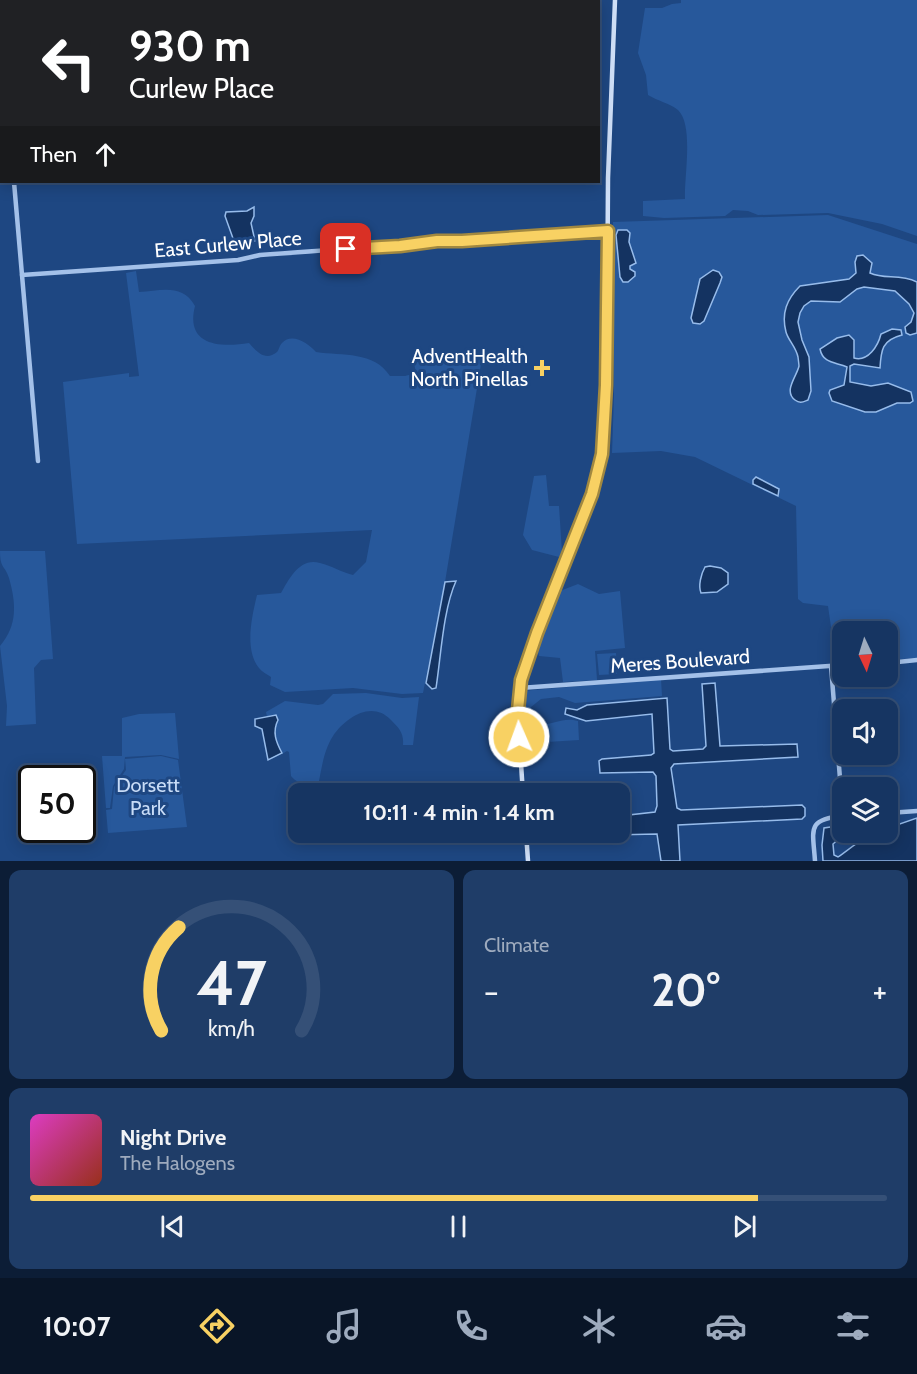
<!DOCTYPE html>
<meta charset="utf-8">
<style>
:root{--surface:#163562;--page:#1f3d68;--text:#f1f3f6;--muted:#9eabbe;--line:#355077;--accent:#f8d163}
body{margin:0;font-family:Cabin,sans-serif;background:var(--page);color:var(--text);height:100vh;display:flex;flex-direction:column;font-size:22px;white-space:nowrap}
*{box-sizing:border-box;margin:0}
p{font-size:20px;color:var(--muted)}
.icon{flex:none;width:33px;height:33px;fill:none;stroke:currentColor;stroke-width:2;stroke-linecap:round;stroke-linejoin:round}
.map{position:relative;height:861px;overflow:hidden}
.sheet{display:flex;flex-direction:column;gap:9px;padding:9px;background:#0c1d36;flex:1}
.sheet>*{flex:none}
.top-card{position:absolute;left:0px;top:0px;width:600px;height:183px;box-shadow:0 3px 15px #0003,0 0 0 2px var(--line);background:#202124;color:#fff;overflow:hidden}
.needle{width:39px;rotate:176deg}
.tools{position:absolute;left:832px;top:621px;display:grid;gap:12px}
.tools a{display:grid;place-items:center;width:66px;height:66px;border-radius:12px;background:var(--surface);box-shadow:0 3px 15px #0003,0 0 0 2px var(--line);font-size:30px}
.speed{position:absolute;left:18px;top:765px;display:flex;gap:12px;font-size:30px;font-weight:700;text-align:center}
.speed>*{display:grid;place-content:center;width:78px;height:78px;border-radius:50%;background:var(--surface);box-shadow:0 3px 15px #0003,0 0 0 2px var(--line);line-height:1}
.speed .limit{border:3px solid #111;border-radius:9px;background:#fff;color:#111}
.pin{position:absolute;display:grid;place-items:center;width:51px;height:51px;color:#fff;margin:-26px;border-radius:12px;box-shadow:0 3px 9px #0006}
.me{position:absolute;width:66px;margin:-33px;rotate:358deg;stroke-linejoin:round;filter:drop-shadow(0 0 4px #0008)}
.turn{display:flex;align-items:center;gap:21px;height:126px;padding:0 30px;font-size:27px}
.turn .icon{width:78px;height:78px;stroke-width:2.5}
.turn b{display:block;font-size:42px;line-height:51px}
.then{display:flex;align-items:center;height:57px;padding:0 30px;background:#0003;gap:12px;font-size:22px}
.big{font-size:45px;font-weight:800;line-height:1.1}
.sheet .widget{flex:1;display:flex;flex-direction:column;justify-content:center;gap:9px;min-width:0;padding:0 21px;border-radius:12px;background:var(--page)}
.sheet .dial{align-items:center;gap:0}
.dial svg{height:156px;overflow:visible;fill:none;stroke:var(--line);stroke-width:7;stroke-linecap:round;text-anchor:middle}
.dial text{fill:var(--text);stroke:none}
.song{display:flex;align-items:center;gap:18px}
.cover{width:72px;height:72px;border-radius:9px;background:linear-gradient(135deg,hsl(310 70% 55%),hsl(10 70% 35%))}
.played{height:6px;border-radius:3px;background:linear-gradient(90deg,var(--accent) 85%,var(--line) 85%)}
.keys{display:flex;justify-content:space-around;direction:ltr}
.heat{display:flex;justify-content:space-between;align-items:center;font-size:33px;direction:ltr}
.sheet .tiles{flex:1;display:grid;gap:9px;grid-template-columns:1fr 1fr}
.widget:last-child{grid-column:span 2}
.trip{position:absolute;left:288px;top:783px;width:342px;height:60px;border-radius:12px;background:var(--surface);box-shadow:0 3px 15px #0003,0 0 0 2px var(--line);font-weight:800;line-height:60px;text-align:center}
.menu{display:flex;height:96px;justify-content:space-around;align-items:center;background:#091527;color:var(--muted)}
.menu .icon{width:42px;height:42px}
.menu .selected{color:var(--accent)}
.menu b{font-size:27px;color:var(--text)}
.map>svg:first-child{display:block}
.green{fill:#27589b}
.water{fill:#143361;stroke:#97bceb;stroke-width:1.5}
.lines{fill:none;stroke-linecap:round;stroke-linejoin:round}
.tertiary{stroke:#a4c1e9;stroke-width:4.5}
.secondary{stroke:#cfdff7;stroke-width:4.5}
.route-casing{stroke:#a18840;stroke-width:15}
.route{stroke:#f8d163;stroke-width:10}
.poi-dot{fill:#f8d163;stroke:#1e4782;stroke-width:2}
.labels{text-anchor:middle;dominant-baseline:central;stroke-width:6;stroke-linejoin:round;paint-order:stroke}
.street-label{font-size:20px;fill:#fff;stroke:#1e4782}
.poi-label{font-size:20px;fill:#fff;stroke:#1e4782;text-anchor:end}
.park-label{font-size:20px;fill:#c8dcf7;stroke:#1e4782}
</style>
<div class="map">
<svg width="917" height="861" viewBox="0 0 917 861">
<rect width="100%" height="100%" fill="#1e4782"/>
<!-- green -->
<g class="green">
<path d="M681,0H917V236L882,224L828,213L758,215L748,211L733,210L725,216L664,218L643,216V201L685,199C684,177 694,125 678,110C669,103 658,101 648,95L646,75L638,53L645,8H662L672,4L681,3Z"/>
<polygon points="828,215 917,244 917,658 888,660 888,632 843,632 843,633 832,634 828,606 803,603 798,599 796,506 695,457 661,451 612,453 614,395 613,222"/>
<path d="M136,271L139,292C161,291 182,283 195,306C185,345 219,348 249,343C256,351 265,362 277,352C279,350 279,346 282,343C292,332 309,344 316,352C343,356 374,351 390,376H405L416,373L414,363L423,358L483,352L445,582L423,693L402,694L353,688L285,692L270,685L271,677C267,674 262,672 259,668C244,650 252,616 257,595L281,593C289,579 300,557 320,563C332,566 341,572 353,575L366,562L372,530L77,544L63,382L129,373V377L139,376L126,273Z"/>
<polygon points="546,475 549,506 559,506 562,552 559,557 532,550 523,535 534,476"/>
<path d="M0,551H45L53,659L41,660L34,668L36,724L6,726L7,706L0,646C18,625 16,603 9,578C5,565 0,569 0,551Z"/>
<polygon points="578,584 599,594 620,591 625,648 595,651 597,680 563,682 560,658 539,656 536,646 560,591"/>
<polygon points="616,653 617,674 599,675 597,654"/>
<path d="M661,679L662,696L575,703L559,697L541,699L531,707V719C547,732 558,715 578,721L579,740L547,742L525,734C520,721 521,706 522,691Z"/>
<path d="M366,693L402,698L419,697L413,745H403C404,733 399,728 391,720C372,700 346,717 333,736C324,750 322,766 319,781C308,787 299,785 291,776L289,752L287,751L282,754C276,742 272,732 278,720L276,715L267,717L266,712L285,701L318,705L323,704L333,694Z"/>
<polygon points="175,713 179,759 161,755 125,757 124,769 113,786 110,808 106,808 102,756 122,756 122,718 139,714"/>
<polygon points="161,756 178,760 187,827 108,833 106,810 112,809 114,787 126,770 125,759"/>
</g>
<!-- water -->
<g class="water">
<polygon points="254,207 254,216 251,223 255,241 235,244 225,216 226,212 247,211"/>
<polygon points="627,230 630,233 629,242 636,263 630,266 630,269 635,272 635,276 628,282 623,282 620,277 616,235 618,230"/>
<path d="M863,255L872,263L870,273C885,280 899,273 917,282V333L910,335L906,333L905,327L911,322L914,313L909,304L895,291L864,287L857,289L840,302L811,301L804,306L800,313L798,322L802,340L809,357L811,391L808,400C803,402 800,404 795,400C783,391 797,376 799,366C799,365 798,357 798,357C796,347 788,340 786,332C781,313 787,299 800,286L849,279L856,273L855,262L857,256Z"/>
<polygon points="713,270 719,272 722,277 720,283 704,321 700,324 693,323 691,318 700,279"/>
<path d="M892,329L901,330L902,335C882,340 881,350 880,368L854,364L850,366V382L871,386L888,383L911,392L913,401L910,403H897L876,412H865L832,401L829,393L830,390L844,385L847,367C836,362 823,364 820,349L837,338L849,335L854,340V358C868,362 878,346 881,334Z"/>
<polygon points="756,477 779,489 778,496 753,484 753,480"/>
<path d="M710,566L721,568L728,573V584L717,592L701,593C698,586 701,574 705,567Z"/>
<path d="M456,581C443,610 441,656 436,688L432,689L426,683L445,582Z"/>
<polygon points="715,683 720,746 797,744 798,757 674,764 671,768 677,808 681,810 802,805 805,808 805,816 802,819 678,825 680,861 661,861 657,834 611,835 609,833 620,832 620,816 655,812 657,806 656,776 653,772 600,773 599,761 602,759 651,755 654,753 652,714 586,721 565,714 566,708 577,710 587,705 667,698 670,749 673,751 703,749 706,746 702,684"/>
<path d="M276,715L278,720C272,732 276,742 282,753L268,760L262,729L255,726V719Z"/>
<path d="M917,818V861H823L822,845L824,828L837,826L843,830L842,836L833,844L834,855L838,857C854,846 868,832 888,832V828Z"/>
</g>
<g class="lines">
<!-- tertiary -->
<g class="tertiary">
<polyline points="0,0 2,19"/>
<polyline points="14,182 38,461"/>
<path d="M22,275L238,260L260,255C376,247 492,237 608,231"/>
<polyline points="888,663 917,660"/>
<polyline points="831,666 843,816"/>
<polyline points="520,688 843,665"/>
<polyline points="888,813 917,811"/>
<path d="M815,861C813,830 806,819 843,816"/>
</g>
<!-- secondary -->
<g class="secondary">
<polyline points="523,794 518,718 521,680 537,633 592,493 603,446 607,339 608,178 615,0"/>
<polyline points="526,832 528,861"/>
</g>
</g>
<g class="lines">
<!-- route casing -->
<g class="route-casing">
<polyline id="route" points="346,249 400,246 437,241 462,241 608,231 606,385 602,454 592,494 537,633 521,680 518,710 519,737"/>
</g>
<!-- route -->
<use href="#route" class="route"/>
</g>
<!-- markers -->
<path class="poi-dot" d="M539 359h6v6h6v6h-6v6h-6v-6h-6v-6h6z"/>
<g class="labels">
<!-- street labels -->
<g class="street-label">
<text transform="translate(228 244) rotate(-5)">East Curlew Place</text>
<text transform="translate(680 661) rotate(-4)">Meres Boulevard</text>
</g>
<!-- poi labels -->
<g class="poi-label">
<text x="528" y="356">AdventHealth<tspan x="528" dy="23">North Pinellas</tspan></text>
</g>
<!-- park labels -->
<g class="park-label">
<text x="148" y="785">Dorsett<tspan x="148" dy="23">Park</tspan></text>
</g>
</g>
</svg>
<div class="tools">
<a><svg class="needle" viewBox="-14 -14 28 28"><path d="M0-13l5 13h-10z" fill="#e53935"/><path d="M0 13l5-13h-10z" fill="#9eabbe"/></svg></a>
<a><svg class="icon" aria-label="sound" viewBox="0 0 24 24"><path d="M4 9h4l5-4v14l-5-4H4zM17 9q2 3 0 6"/></svg></a>
<a><svg class="icon" aria-label="layers" viewBox="0 0 24 24"><path d="M12 4l9 5-9 5-9-5zM3 14l9 5 9-5"/></svg></a>
</div>
<div class="speed"><div class="limit">50</div></div>
<div class="pin" style="left:346px;top:249px;background:#d93025"><svg class="icon" aria-label="arrive" viewBox="0 0 24 24"><path d="M6 21V4h12l-3 4 3 4H6"/></svg></div>
<svg class="me" style="left:519px;top:737px" viewBox="-20 -20 40 40"><circle r="17" fill="#f8d163" stroke="#fff" stroke-width="3"/><path d="M0-11L8 9 0 5-8 9z" fill="#fff"/></svg>
<div class="trip">10:11 · 4 min · 1.4 km</div>
<div class="top-card">
<div class="turn"><svg class="icon" aria-label="left" viewBox="0 0 24 24"><path d="M17 20v-9H6M10 6l-5 5 5 5"/></svg><div><b>930 m</b>Curlew Place</div></div>
<div class="then">Then<svg class="icon" aria-label="ahead" viewBox="0 0 24 24"><path d="M12 20V5M6 11l6-6 6 6"/></svg></div>
</div>
</div>
<section class="sheet">
<div class="tiles">
<div class="widget dial"><svg viewBox="0 0 100 80">
<path d="M14 69A42 42 0 1 1 86 69"/>
<path d="M14 69A42 42 0 0 1 23 16" stroke="#f8d163"/>
<text x="50" y="56" font-size="32" font-weight="700">47</text>
<text x="50" y="72" font-size="11">km/h</text>
</svg></div>
<div class="widget"><p>Climate</p>
<div class="heat"><a>−</a><b class="big">20°</b><a>+</a></div>
</div>
<div class="widget">
<div class="song"><i class="cover"></i><div><b>Night Drive</b><p>The Halogens</p></div></div>
<div class="played"></div>
<div class="keys"><svg class="icon" aria-label="previous" viewBox="0 0 24 24"><path d="M18 5L8 12l10 7zM5 5v14"/></svg><svg class="icon" aria-label="pause" viewBox="0 0 24 24"><path d="M8 5v14M16 5v14"/></svg><svg class="icon" aria-label="next" viewBox="0 0 24 24"><path d="M6 5l10 7-10 7zM19 5v14"/></svg></div>
</div>
</div>
</section>
<nav class="menu">
<b>10:07</b>
<svg class="icon selected" aria-label="directions" viewBox="0 0 24 24"><path d="M12 3l9 9-9 9-9-9zM9 14v-3h6M13 9l2 2-2 2"/></svg>
<svg class="icon" aria-label="music" viewBox="0 0 24 24"><path d="M9 18V5l10-2v13"/><circle cx="6" cy="18" r="3"/><circle cx="16" cy="16" r="3"/></svg>
<svg class="icon" aria-label="phone" viewBox="0 0 24 24"><path d="M5 4h4l2 5-3 2q2 4 5 5l2-3 5 2v4C11 20 4 13 5 4z"/></svg>
<svg class="icon" aria-label="climate" viewBox="0 0 24 24"><path d="M12 3v18M4 7l16 10M4 17L20 7"/></svg>
<svg class="icon" aria-label="car" viewBox="0 0 24 24"><path d="M5 17H2v-5l4-1 3-4h7l3 4 3 1v5h-3M9 17h6M6 11h13"/><circle cx="7" cy="17" r="2"/><circle cx="17" cy="17" r="2"/></svg>
<svg class="icon" aria-label="filters" viewBox="0 0 24 24"><path d="M4 7h16M4 17h16"/><circle cx="9" cy="7" r="2"/><circle cx="15" cy="17" r="2"/></svg>
</nav>
